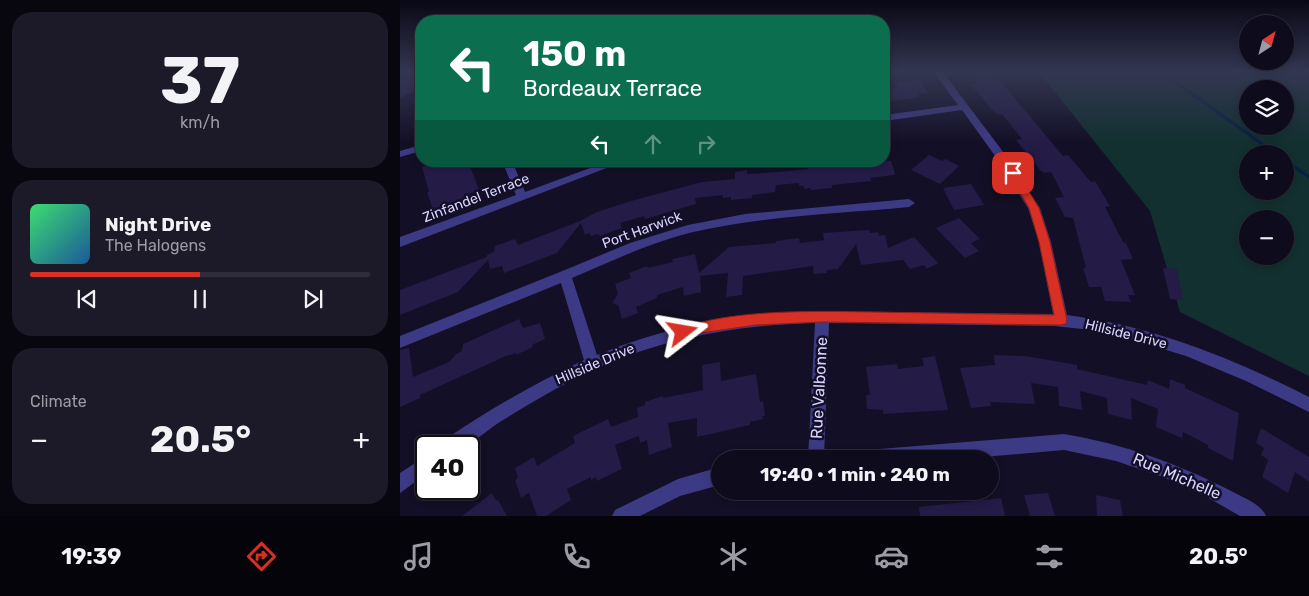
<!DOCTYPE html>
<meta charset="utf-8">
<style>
:root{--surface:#0e0b1c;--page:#1c1929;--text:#f1f3f6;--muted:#9b9ba3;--line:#2e2b3b;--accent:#d93025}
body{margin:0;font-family:Rubik,sans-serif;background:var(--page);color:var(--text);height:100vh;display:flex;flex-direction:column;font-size:19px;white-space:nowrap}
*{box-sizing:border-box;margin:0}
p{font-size:16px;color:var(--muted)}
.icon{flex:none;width:28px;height:28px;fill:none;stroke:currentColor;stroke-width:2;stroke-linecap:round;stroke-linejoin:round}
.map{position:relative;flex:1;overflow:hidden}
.sheet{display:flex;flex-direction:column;gap:12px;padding:12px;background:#08060f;width:400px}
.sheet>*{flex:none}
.hud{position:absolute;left:15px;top:15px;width:475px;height:152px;border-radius:20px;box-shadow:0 2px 8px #0003,0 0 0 1px var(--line);background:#0b6e4f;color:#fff;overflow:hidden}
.needle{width:32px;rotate:36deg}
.fabs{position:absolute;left:839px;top:15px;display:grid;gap:10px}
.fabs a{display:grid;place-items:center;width:55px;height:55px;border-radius:50%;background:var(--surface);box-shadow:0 2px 8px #0003,0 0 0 1px var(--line);font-size:25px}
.speed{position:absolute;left:15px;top:435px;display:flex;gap:10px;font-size:25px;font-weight:700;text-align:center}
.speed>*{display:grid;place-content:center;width:65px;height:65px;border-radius:50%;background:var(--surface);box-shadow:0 2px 8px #0003,0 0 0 1px var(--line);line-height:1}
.speed .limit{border:2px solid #111;border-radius:8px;background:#fff;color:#111}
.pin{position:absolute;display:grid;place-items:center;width:42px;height:42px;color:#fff;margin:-21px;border-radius:10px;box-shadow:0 2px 8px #0006}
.me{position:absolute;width:55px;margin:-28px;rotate:76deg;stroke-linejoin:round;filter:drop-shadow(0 0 4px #0008)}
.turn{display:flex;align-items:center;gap:18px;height:105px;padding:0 25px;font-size:22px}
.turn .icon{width:65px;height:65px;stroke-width:2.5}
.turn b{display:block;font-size:35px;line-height:42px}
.lanes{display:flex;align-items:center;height:48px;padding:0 25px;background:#0003;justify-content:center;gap:25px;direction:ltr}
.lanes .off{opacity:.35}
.big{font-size:38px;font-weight:700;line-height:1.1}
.sheet .tile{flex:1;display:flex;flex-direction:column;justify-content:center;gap:8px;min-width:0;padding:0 18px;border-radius:20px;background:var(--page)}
.sheet .dial{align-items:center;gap:0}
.dial b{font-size:65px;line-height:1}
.song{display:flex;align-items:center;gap:15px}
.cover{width:60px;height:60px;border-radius:8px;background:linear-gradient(135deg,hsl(140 70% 55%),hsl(210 70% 35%))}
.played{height:5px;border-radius:2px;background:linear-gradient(90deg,var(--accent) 50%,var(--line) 50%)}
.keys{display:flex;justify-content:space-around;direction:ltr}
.heat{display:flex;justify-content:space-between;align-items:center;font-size:28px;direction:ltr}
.trip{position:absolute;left:311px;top:450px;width:288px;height:50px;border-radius:25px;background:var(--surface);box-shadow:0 2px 8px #0003,0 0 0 1px var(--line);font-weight:700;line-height:50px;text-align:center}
.dock{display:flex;height:80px;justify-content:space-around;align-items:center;background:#06040b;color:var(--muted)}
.dock .icon{width:35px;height:35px}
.dock .current{color:var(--accent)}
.dock b{font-size:22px;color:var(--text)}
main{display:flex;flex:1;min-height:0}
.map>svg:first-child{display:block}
.green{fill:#12302f;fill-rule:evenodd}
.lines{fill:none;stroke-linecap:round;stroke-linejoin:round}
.stream{stroke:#0a1f44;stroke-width:3}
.building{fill:#241b47}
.minor{fill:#3d3a85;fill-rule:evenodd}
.route{fill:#d93025;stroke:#8d1f18}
.labels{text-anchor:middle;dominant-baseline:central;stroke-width:5;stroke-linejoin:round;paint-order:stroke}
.street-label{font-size:14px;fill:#d9d4ff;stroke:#130f26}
.near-street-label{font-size:16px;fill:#d9d4ff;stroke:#130f26}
</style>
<main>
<section class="sheet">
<div class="tile dial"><b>37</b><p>km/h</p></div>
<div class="tile">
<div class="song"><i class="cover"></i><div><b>Night Drive</b><p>The Halogens</p></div></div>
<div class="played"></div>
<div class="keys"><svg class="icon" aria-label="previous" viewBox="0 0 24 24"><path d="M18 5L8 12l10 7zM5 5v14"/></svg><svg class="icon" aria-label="pause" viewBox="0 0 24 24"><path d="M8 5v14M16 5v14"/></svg><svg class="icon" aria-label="next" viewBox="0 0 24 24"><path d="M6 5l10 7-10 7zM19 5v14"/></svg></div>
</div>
<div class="tile"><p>Climate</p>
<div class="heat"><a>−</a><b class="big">20.5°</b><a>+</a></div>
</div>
</section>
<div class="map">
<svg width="909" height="516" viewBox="0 0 909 516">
<rect width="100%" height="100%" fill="#130f26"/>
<!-- green -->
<path class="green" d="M638,71H909V376L780,312L750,211ZM848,89H885V126H848ZM848,154H885V191H848ZM848,219H885V256H848Z"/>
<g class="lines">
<!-- stream -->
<g class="stream">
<polyline points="760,71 876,154"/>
<polyline points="885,160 909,177"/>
</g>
</g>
<!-- building -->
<g class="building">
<polygon points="21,75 21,90 9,93 0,99 0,82 8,80 7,76"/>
<polygon points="588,76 589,78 597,77 663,156 668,155 691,182 695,181 710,206 705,207 723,242 726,243 733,259 721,260 735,295 728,295 731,302 705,301 701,287 689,287 683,268 686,268 673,218 665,217 655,198 664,197 651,172 644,173 640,170 616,140 622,139 602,114 598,115 594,112 571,85 578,84 573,78"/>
<polygon points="514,78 520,79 528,93 518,94 520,97 515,98 484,102 484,90 497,88 495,83 511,82"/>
<polygon points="529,155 542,161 546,159 559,166 540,184 511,170"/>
<polygon points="35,161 68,161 79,190 68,194 71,202 46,212 45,209 34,213 27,192 29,192 22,167"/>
<polygon points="439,161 491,161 495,173 494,175 470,178 471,181 432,185 432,188 411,190 411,188 404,189 404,186 399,186 399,183 376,185 375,192 352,195 352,198 331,200 331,197 323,198 323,195 295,198 296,204 245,219 244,216 220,223 222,228 200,236 198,234 191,236 189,233 185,235 181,223 157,253 104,273 102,266 90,269 88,260 58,292 0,315 0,290 87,257 87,255 94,252 95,246 115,239 118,245 180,221 197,212 231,201 302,182 335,179 335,172 347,170 347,174 378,172 408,169 407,164"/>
<polygon points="571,184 584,205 554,210 543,188"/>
<polygon points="559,218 580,239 571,243 579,251 565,258 536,228"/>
<polygon points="469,230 470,233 478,232 479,236 485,235 488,248 514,237 538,263 527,269 524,265 510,269 503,260 461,265 456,244 438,269 427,270 427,273 414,274 413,266 343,276 342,295 326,297 328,273 300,276 301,292 284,296 283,287 257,295 257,298 236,307 238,313 222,319 218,305 212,303 218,294 215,284 231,278 229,273 247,266 248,268 273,262 272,259 295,254 299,273 329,247 376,243 376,241 399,238 400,243 424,240 423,233"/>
<polygon points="763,268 777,269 783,300 770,299"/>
<polygon points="119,319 123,328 140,323 145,339 132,345 133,347 116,355 116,353 106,356 20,395 20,398 0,407 0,350 9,348 13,377 49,362 56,354 62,351 63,344"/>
<polygon points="594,355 626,356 677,365 677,369 747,385 748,380 769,389 770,379 785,385 785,388 839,413 833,461 808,448 808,445 783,432 782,438 756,427 758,409 731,398 732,420 708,414 707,398 680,391 682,410 659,406 658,387 631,383 635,404 590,402 591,406 571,408 560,368 595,365"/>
<polygon points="535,356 548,410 483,414 483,410 467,409 466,395 470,395 466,367 497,364 498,369 524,366 522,358"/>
<polygon points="320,362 321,381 356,374 360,402 363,401 365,416 362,416 363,419 350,422 350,425 297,437 297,418 268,423 272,447 249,455 247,440 240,443 239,436 215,445 222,469 197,481 196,477 191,480 191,477 167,489 171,500 146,516 137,516 129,493 121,498 115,480 118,478 115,468 134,457 137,466 175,443 173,436 208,419 211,427 238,417 237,408 245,405 245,402 263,396 263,398 303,390 302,365"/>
<polygon points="861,428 909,457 909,482 895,472 888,493 862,477 868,460 861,455 864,448 856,443"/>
<polygon points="92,493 96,501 98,500 107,516 62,516"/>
<polygon points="648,493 655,516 630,516 624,495"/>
<polygon points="696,495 720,500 723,516 697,516"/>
<polygon points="601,498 605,516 520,516 519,507"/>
</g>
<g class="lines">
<!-- minor -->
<g class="minor">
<path d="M533,71H542L601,149L640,208L651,242L667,315C753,326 832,358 909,397V412L846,381L786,356L724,337L692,330L654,326L429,323L424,459H408L415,323C340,325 268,337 200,367C166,382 134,401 103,420C91,427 76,441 65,446C59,448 48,446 42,446L44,440C89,410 135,383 184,360L161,283L0,348V336L160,272L230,243L288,225L345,214L509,199L515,203L509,207C436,214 361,216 289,233C249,243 210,262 172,278L197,355C300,313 384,311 494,312C547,313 600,313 653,314L639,242L628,208L593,153L562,110L484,121V115L558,105Z"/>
<polygon points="21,145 21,151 0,157 0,151"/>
<polygon points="102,161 112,161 125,192 209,161 225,161 0,247 0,237 116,195"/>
<path d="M664,434C724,444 779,464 833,492C844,498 861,504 866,516H840L805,496L763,477L716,461L664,450L560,459H447L449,453L455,451Z"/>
<polygon points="26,456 26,474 0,493 0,473"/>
<polygon points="320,467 320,485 280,496 240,516 212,516 215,510 278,479"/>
</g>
</g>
<!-- sky -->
<linearGradient id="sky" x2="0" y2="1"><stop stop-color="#0a0815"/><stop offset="0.5" stop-color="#333752"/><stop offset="1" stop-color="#333752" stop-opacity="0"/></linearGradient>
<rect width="909" height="143" fill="url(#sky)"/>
<!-- route -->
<path class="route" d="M613,169L616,170L639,208L650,242L667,320L666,324L661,325L422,322L356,325L301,333L283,338L278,336L276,332L278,329C333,309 413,311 471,312C532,313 593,314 654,315L639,242L629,208L608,173Z"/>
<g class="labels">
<!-- street labels -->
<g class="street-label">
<text transform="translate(76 198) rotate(-21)">Zinfandel Terrace</text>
<text transform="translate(242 230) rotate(-20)">Port Harwick</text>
<text transform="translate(726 334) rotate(14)">Hillside Drive</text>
<text transform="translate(195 364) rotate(-23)">Hillside Drive</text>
</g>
<!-- near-street labels -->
<g class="near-street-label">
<text transform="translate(419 388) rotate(-87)">Rue Valbonne</text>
<text transform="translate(777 476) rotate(23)">Rue Michelle</text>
</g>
</g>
</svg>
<div class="fabs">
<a><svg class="needle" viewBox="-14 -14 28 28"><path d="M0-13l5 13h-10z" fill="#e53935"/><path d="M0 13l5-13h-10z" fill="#9b9ba3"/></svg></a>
<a><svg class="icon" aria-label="layers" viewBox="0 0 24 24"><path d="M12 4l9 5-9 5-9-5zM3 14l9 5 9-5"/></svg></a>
<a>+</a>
<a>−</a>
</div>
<div class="speed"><div class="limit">40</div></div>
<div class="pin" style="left:613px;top:173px;background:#d93025"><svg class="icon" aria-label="arrive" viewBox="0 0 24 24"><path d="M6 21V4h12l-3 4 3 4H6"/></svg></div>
<svg class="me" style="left:283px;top:332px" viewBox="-20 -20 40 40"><path d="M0-17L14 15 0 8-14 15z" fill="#d93025" stroke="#fff" stroke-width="4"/></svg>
<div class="trip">19:40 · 1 min · 240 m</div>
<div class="hud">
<div class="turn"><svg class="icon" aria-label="left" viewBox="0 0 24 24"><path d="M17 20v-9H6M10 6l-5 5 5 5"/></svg><div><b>150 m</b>Bordeaux Terrace</div></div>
<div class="lanes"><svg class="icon" aria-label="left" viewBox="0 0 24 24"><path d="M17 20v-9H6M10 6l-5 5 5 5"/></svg><svg class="icon off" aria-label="ahead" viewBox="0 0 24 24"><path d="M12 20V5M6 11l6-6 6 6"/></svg><svg class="icon off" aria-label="right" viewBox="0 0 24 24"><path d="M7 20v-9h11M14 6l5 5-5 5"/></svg></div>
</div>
</div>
</main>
<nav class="dock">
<b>19:39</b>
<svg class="icon current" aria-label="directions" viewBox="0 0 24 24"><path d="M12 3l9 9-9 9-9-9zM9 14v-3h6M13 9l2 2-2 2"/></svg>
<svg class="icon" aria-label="music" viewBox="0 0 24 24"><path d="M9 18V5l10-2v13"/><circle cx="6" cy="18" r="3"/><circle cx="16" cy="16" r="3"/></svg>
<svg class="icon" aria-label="phone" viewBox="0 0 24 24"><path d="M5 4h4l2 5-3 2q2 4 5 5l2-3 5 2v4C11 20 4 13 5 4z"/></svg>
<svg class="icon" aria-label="climate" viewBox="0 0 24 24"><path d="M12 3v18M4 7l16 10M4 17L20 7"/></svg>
<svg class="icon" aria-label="car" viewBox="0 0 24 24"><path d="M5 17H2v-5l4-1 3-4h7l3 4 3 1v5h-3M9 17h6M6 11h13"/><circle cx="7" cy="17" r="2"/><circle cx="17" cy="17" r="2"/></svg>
<svg class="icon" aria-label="filters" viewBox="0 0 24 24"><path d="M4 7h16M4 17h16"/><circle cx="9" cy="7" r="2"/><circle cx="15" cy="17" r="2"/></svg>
<b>20.5°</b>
</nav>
